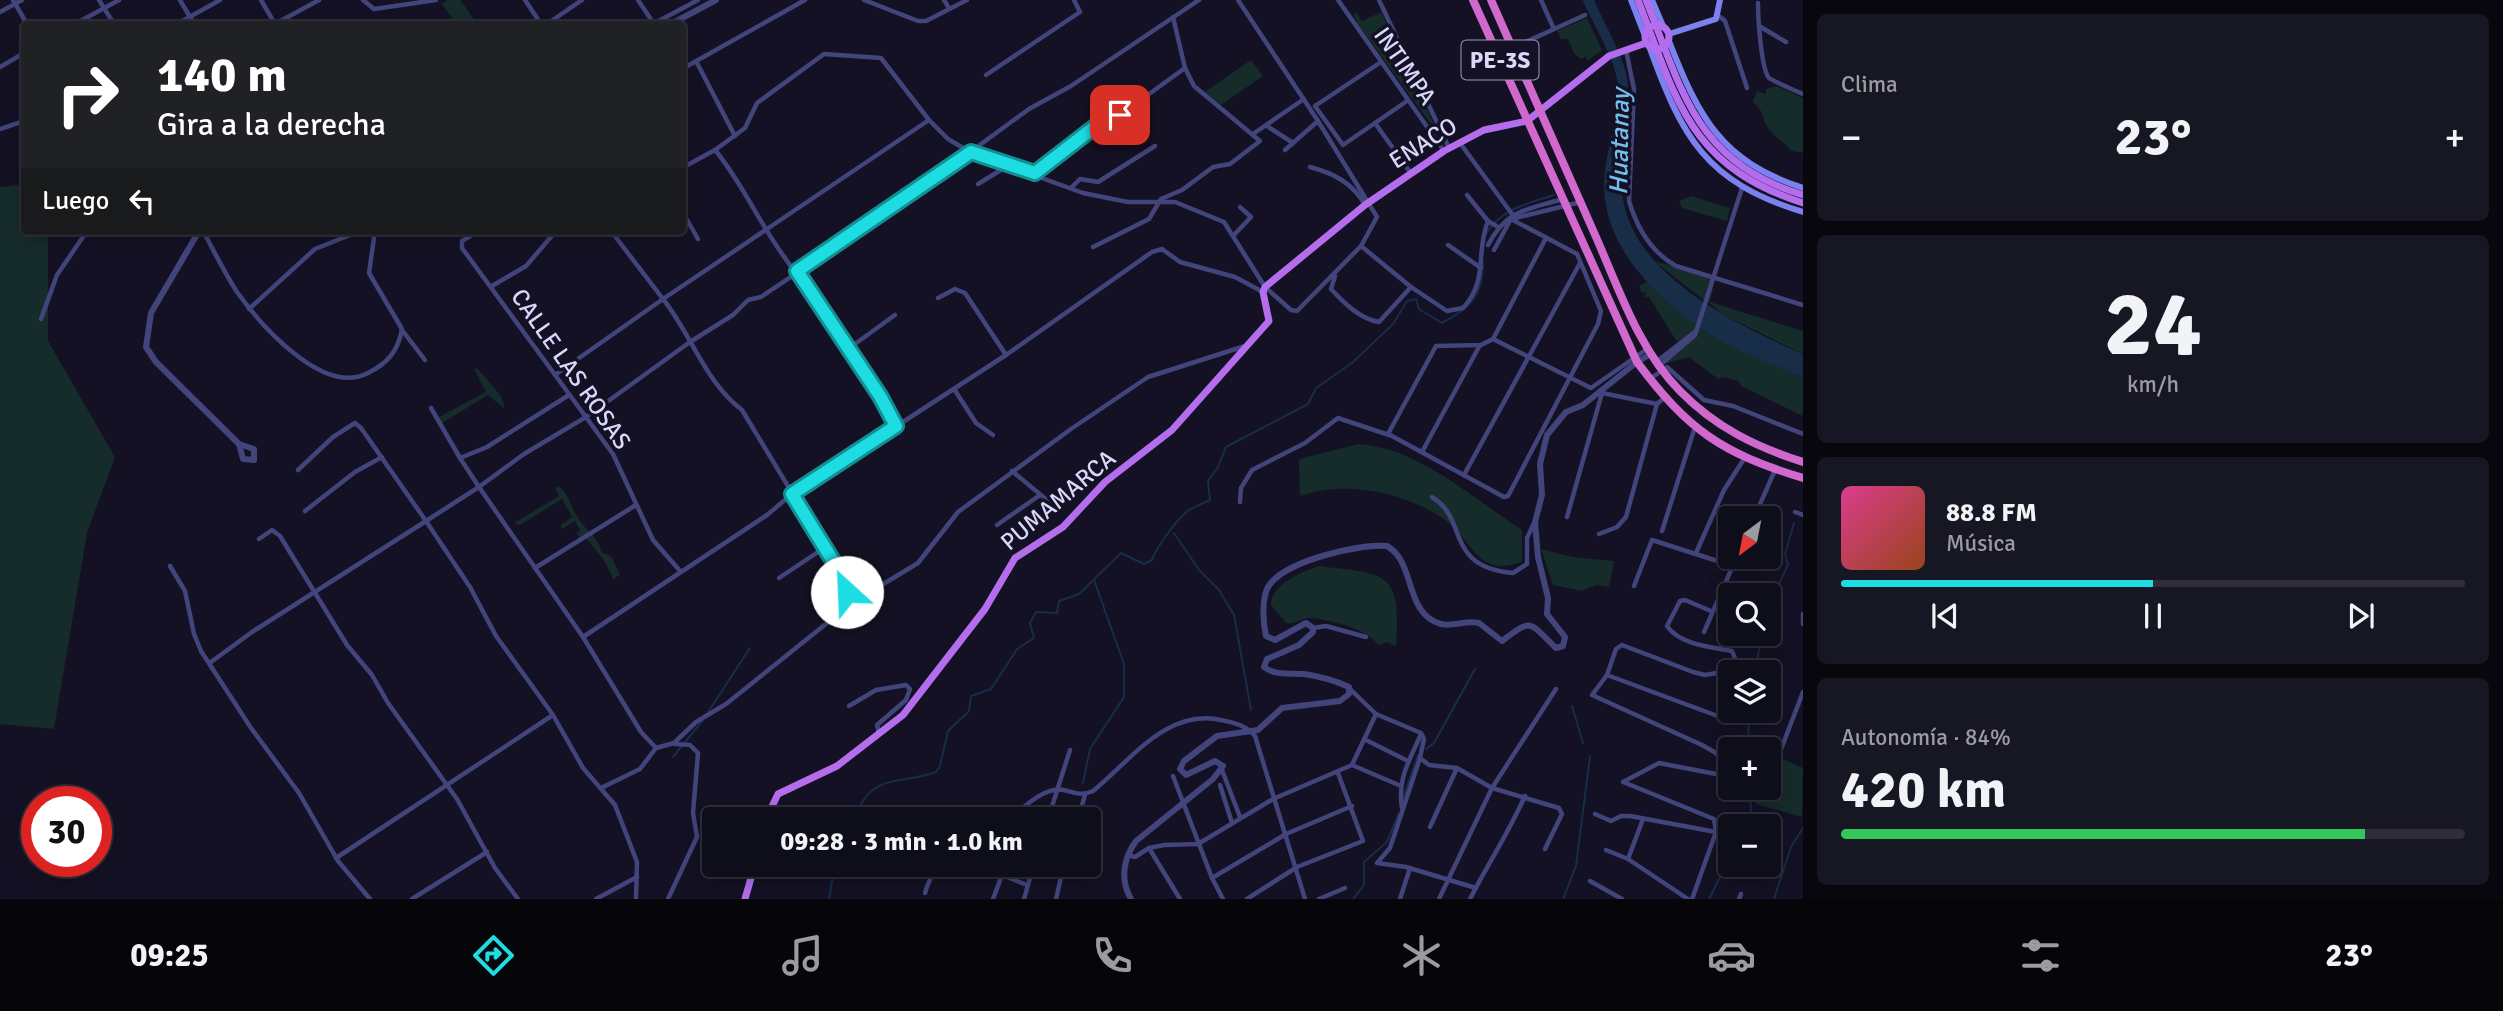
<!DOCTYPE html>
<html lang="es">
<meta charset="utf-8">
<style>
:root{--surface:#0e0d1a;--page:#171623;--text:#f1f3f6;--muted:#9b9ca2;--line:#2e2d39;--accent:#1ddce2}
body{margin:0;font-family:Signika,sans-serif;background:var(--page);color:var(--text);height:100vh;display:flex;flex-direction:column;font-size:26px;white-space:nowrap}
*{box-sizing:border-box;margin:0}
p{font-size:23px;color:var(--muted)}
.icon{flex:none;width:38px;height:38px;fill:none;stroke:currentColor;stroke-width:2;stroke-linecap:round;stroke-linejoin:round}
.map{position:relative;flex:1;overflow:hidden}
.panel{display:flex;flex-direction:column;gap:14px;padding:14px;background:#08070e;width:700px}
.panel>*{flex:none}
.top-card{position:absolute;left:21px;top:21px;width:665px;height:214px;border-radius:7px;box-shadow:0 4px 18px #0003,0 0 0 2px var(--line);background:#202124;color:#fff;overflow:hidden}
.needle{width:46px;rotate:212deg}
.buttons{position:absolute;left:1718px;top:506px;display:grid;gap:14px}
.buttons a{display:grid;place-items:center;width:63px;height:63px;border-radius:7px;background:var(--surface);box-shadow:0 4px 18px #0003,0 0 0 2px var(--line);font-size:35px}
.speed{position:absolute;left:21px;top:786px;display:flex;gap:14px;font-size:35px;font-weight:700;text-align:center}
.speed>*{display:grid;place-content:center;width:91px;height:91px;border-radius:50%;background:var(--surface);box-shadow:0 4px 18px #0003,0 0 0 2px var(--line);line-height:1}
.speed .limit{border:10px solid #d22;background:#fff;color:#111}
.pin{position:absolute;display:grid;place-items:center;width:60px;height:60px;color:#fff;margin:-30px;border-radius:14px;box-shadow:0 4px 10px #0006}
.me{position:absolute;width:77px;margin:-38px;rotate:335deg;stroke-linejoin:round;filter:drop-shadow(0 0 5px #0008)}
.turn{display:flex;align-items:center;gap:24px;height:147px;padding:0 21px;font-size:32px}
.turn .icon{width:91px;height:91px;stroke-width:2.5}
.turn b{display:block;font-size:49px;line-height:60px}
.then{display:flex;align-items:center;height:66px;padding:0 21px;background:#0003;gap:14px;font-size:26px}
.big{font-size:52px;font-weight:700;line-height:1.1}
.panel .widget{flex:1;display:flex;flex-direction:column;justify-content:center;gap:10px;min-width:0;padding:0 24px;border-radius:10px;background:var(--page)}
.panel .dial{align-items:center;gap:0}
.dial b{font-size:91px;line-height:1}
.song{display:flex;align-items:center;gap:21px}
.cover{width:84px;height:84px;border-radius:10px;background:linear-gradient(135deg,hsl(330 70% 55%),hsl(20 70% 35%))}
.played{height:7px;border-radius:4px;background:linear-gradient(90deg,var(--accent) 50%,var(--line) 50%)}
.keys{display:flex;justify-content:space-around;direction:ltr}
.heat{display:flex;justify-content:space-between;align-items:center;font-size:38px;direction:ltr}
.charge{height:10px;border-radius:5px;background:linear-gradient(90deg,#34c759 84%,var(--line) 0)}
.trip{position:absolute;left:702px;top:807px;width:399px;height:70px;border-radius:7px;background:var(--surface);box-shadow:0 4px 18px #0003,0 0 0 2px var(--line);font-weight:700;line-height:70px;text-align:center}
.tabs{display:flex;height:112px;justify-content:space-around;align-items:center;background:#06050a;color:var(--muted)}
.tabs .icon{width:49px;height:49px}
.tabs .on{color:var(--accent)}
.tabs b{font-size:32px;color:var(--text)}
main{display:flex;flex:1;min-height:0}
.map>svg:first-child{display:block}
.green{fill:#152c2a}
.water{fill:#172d48}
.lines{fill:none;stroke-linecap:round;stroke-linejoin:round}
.stream{stroke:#172d48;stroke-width:2}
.river{stroke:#172d48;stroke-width:10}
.minor{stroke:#42447c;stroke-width:4.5}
.tertiary{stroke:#42447c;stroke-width:6}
.secondary{stroke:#7b81ee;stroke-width:6}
.primary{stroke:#b46dec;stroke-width:7}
.trunk{stroke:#d068cd;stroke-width:8}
.route-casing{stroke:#138f93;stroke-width:18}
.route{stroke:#1ddce2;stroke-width:12}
.labels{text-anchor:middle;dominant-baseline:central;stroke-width:7;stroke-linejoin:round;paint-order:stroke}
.shield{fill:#131123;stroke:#9e9cba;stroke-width:2}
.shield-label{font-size:23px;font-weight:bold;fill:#dad8fa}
.street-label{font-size:24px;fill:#dad8fa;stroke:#131123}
.water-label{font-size:26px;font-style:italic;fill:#73beed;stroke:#131123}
</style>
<main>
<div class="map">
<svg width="1803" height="899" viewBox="0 0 1803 899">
<rect width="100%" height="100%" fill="#131123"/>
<!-- green -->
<g class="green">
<polygon points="448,0 460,0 476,22 456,24 442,4"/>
<polygon points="1356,12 1362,21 1381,12 1439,135 1357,23 1354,14"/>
<polygon points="1587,18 1602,50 1588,61 1586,57 1581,59 1574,53 1568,39 1561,39 1557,31"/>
<polygon points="1251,60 1263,76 1221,105 1205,92"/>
<path d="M1777,86L1803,98V153L1790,150C1783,140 1772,135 1768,128C1761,118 1766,113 1753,102L1757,91L1766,94V89Z"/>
<polygon points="24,184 24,231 48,231 48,341 115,457 87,533 54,729 0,724 0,187"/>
<polygon points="1691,196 1730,208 1727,221 1682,208 1679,201"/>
<polygon points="1654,261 1715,278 1710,302 1803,331 1803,354 1724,315 1708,302 1713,285 1705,301"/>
<polygon points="1640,266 1670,297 1718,333 1803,372 1803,416 1741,386 1739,381 1722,377 1718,379 1689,357 1668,363 1662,356 1687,336 1677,342 1649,297 1644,298 1646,292 1642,293 1639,286 1649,281"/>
<polygon points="474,369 478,369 501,396 505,409 488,395 442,423 439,417 486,392"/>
<path d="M1359,444C1419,448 1472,498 1522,530V562C1475,579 1473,538 1444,519C1403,492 1347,480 1300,496L1299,459Z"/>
<path d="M558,486C569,492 571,509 579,519C585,530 601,539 601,552L611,556L620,575L613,579L604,560L585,537L580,538L576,533L580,531L575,521L562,529L561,525L572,517L562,499L520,525L514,523L559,496L555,488Z"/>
<polygon points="1541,549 1572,557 1614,561 1609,587 1596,585 1582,591 1553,585"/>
<path d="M1318,566C1386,574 1402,570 1396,646L1387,642L1379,645C1365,628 1333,621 1312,618C1302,617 1295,625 1286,623L1271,605C1271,584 1302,572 1318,566Z"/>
<polygon points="1769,753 1803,768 1802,817 1756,804 1754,788 1769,788"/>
</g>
<!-- water -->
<path class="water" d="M1588,0H1594C1610,36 1629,70 1628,111C1628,137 1621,164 1622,190C1627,273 1737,325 1803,354V372C1775,359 1742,349 1716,332C1670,303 1617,256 1610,199C1605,161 1624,125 1623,88C1623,63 1599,25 1588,0Z"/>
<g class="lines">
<!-- stream -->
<g class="stream">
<path d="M1486,234C1502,208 1527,204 1554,195"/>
<polyline points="1174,533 1199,570 1219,590 1234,615 1251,710"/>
<polyline points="1769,608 1788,564 1785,554 1794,523"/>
<polyline points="1754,672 1763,634"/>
<polyline points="1572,706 1583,743"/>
<polyline points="708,712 750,648"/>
<polyline points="1426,749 1434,743 1475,669"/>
<polyline points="1748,749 1749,710"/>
<polyline points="673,757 703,720"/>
<polyline points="1083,783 1090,749 1124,697 1124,664 1094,580"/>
<polyline points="1403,798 1418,755"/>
<path d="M854,819C872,771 897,786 936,772L940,766L948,731L969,711L971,696L991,689L1017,649L1034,638L1030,623L1036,612L1057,613L1059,601L1079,594L1121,553L1144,564L1152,560C1155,549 1175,523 1184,514C1190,508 1202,504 1210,500L1208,481L1218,467L1226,447L1308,404L1316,388L1352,363L1393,324L1407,301L1416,299L1419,309L1442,323C1470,308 1483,296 1483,262"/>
<polyline points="1745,826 1751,812 1750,788"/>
<polyline points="829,899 835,864"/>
<polyline points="1353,899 1364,885 1364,862 1387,842 1399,813"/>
<polyline points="1563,899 1576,866 1590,756"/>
<polyline points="1709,899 1731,855"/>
<polyline points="1774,899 1791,847 1803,828"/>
</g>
<!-- river -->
<path class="river" d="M1588,0C1599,25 1623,63 1623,88C1624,125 1605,161 1610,199C1617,256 1670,303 1716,332C1742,349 1775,359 1803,372"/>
<!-- minor -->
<g class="minor">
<polyline points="13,0 27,24"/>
<polyline points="99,0 114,24"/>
<polyline points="180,0 194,24"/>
<polyline points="261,0 275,24"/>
<polyline points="363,0 374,9 436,0"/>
<polyline points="525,0 541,24"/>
<polyline points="638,0 654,24"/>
<polyline points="864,0 918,21 926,21 967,0"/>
<polyline points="944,0 949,8"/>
<polyline points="1338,0 1444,151"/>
<polyline points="1379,0 1449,148"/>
<polyline points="1541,0 1554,29"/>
<path d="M1758,3C1758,17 1761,69 1769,78C1771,80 1798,92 1803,94"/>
<polyline points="0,12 22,0"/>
<polyline points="1719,16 1725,21 1747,88"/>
<polyline points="75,24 119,0"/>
<polyline points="177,24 220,0"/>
<polyline points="275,24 319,0"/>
<polyline points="547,24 582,0"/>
<polyline points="653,24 698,0"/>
<polyline points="1759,26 1786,42"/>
<path d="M1626,50L1634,89L1629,201C1637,228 1651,252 1676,266L1803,305"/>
<polyline points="1497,55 1585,15"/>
<polyline points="696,61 735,136"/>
<polyline points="0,67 24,53"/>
<polyline points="682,69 805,0"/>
<polyline points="986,75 1080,12 1074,0"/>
<polyline points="1315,106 1343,145 1407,101"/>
<polyline points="1315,106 1381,62"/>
<polyline points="1375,123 1410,172"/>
<polyline points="1267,126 1293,143"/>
<polyline points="0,129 24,121"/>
<polyline points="1253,134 1304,99"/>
<polyline points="1460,143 1512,214"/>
<polyline points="1285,150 1318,121"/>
<path d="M1310,167C1333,173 1353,183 1365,205"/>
<polyline points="682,168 715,150"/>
<polyline points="1035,173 1098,125 1120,115 1185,68"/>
<polyline points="978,184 1009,165"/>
<polyline points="1071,188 1080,179 1098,182 1155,146"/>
<polyline points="1467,195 1488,221 1498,227"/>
<polyline points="682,211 698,239"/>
<path d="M203,231C214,251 224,272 237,292C260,324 323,397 368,373C388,363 398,351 402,329L369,273L375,231"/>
<polyline points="479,231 462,241 462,248 613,454 653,540 681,572"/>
<polyline points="611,231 663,299 929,120"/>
<polyline points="1234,235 1251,217 1240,207"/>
<polyline points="1448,245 1481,268"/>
<path d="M1488,245C1507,209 1526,210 1563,199"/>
<polyline points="1361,246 1411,287"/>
<polyline points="1093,247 1149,219 1161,199 1182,190 1213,167 1230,164 1260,141 1194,86 1185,68 1173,17"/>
<polyline points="1494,250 1511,219"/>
<path d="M1335,276L1331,289C1344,303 1360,319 1379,322L1411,287L1447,311L1463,308C1489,280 1475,253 1488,221"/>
<polyline points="492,286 526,266 556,231"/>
<polyline points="938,298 955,289 965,293 1006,355"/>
<polyline points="249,309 315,249 360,231"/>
<polyline points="41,319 57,275 87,231"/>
<polyline points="402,330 425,360"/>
<polyline points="1493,339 1546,238"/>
<polyline points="848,349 895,315"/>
<polyline points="1656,362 1696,331"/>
<polyline points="1659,366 1695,335 1742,188"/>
<path d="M555,375L663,299C691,334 705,382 742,410L841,574L852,603"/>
<polyline points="1650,379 1667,367 1704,400 1733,406 1803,434"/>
<polyline points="954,389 976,423 993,435"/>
<polyline points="1602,393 1657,404"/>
<polyline points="569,395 487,447 460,458 479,487 426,521 470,587 496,636 553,715 583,768 615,805 637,862 636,899"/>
<polyline points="431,408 460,458"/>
<path d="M896,427C865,362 818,306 778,248C756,216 740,180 715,150L745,128L757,103L824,54L881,58L929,120L948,139L970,152L1083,193L1128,202H1175L1224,222L1265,287L1291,310L1297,311L1361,246L1377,217L1318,121L1238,0"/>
<polyline points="1388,434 1436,346 1481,345 1493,339 1591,388 1647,349"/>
<polyline points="1422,452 1480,345"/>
<polyline points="1012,471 1053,505"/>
<polyline points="1464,475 1580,263"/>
<path d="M1432,497C1469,519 1444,567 1513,573L1527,564V538L1534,523"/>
<polyline points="1240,502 1241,488 1252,470 1305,443 1338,418 1392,436 1504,497 1508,496 1598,324 1601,311 1577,254 1511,219 1581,202"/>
<polyline points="305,511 355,472 382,457"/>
<polyline points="1795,512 1803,515"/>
<polyline points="1567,517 1602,393 1600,391"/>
<polyline points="1754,518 1775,470"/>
<polyline points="997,525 1040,495"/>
<polyline points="1662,531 1695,427"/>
<polyline points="1599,534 1617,527 1626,517 1657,404 1664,398"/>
<polyline points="259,539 272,530 280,536 347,645 372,675 388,703 457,799 495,868 518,899"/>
<polyline points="1696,553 1724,490 1744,459"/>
<polyline points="170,566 185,591 194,634 201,651 251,728 299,793 338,861 370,899"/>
<polyline points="535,568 636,505"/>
<polyline points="779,578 824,548"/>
<polyline points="1634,586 1652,540 1733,566"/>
<polyline points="1803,614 1803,624"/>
<polyline points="1313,628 1326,626 1366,637"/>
<polyline points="1704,632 1737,556"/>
<polyline points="583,637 767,515 792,494 1006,355 1152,252 1162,249 1180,262 1235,277 1263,292"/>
<polyline points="1721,649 1731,628"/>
<polyline points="211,662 252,632 426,521 361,428 355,423 333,437 298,470"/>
<polyline points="1607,675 1723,718"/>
<polyline points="1350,689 1376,714 1421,733 1424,739 1420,758 1429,765 1457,768 1492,788 1439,899"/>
<polyline points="849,706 876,690 906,685 910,689 906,700 877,725 879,733"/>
<polyline points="1364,739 1406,760"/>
<polyline points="656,748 641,732 583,637 479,487 524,454 586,417 690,342 733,315 748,300 761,297 895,207 1029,109 1071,86 1199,0"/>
<polyline points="1778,757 1803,692"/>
<polyline points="1420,758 1390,848 1377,863 1406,867 1476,888"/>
<polyline points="1352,765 1401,786"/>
<polyline points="1222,770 1240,817"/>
<polyline points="1173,776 1212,878 1223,899"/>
<polyline points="1220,785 1232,823"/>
<polyline points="601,788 640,769 656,748 674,743 696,722 726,704 852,603 918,563 958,512 1071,429 1148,377 1245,346"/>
<path d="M1402,808C1397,778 1410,760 1421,734"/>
<polyline points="1595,814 1611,821 1621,816 1630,816 1716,832"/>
<polyline points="987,819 1017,812"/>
<path d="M1016,819C1018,810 1023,808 1030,802C1067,775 1068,802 1093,791C1131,760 1167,708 1221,720C1234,723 1246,725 1255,736L1305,899"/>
<polyline points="1048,819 1070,750"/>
<polyline points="1078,819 1085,795"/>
<polyline points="1430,827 1457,768"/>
<polyline points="1149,848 1180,899"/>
<polyline points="1545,849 1562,814 1559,808 1492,788 1556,689"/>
<polyline points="1606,850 1628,859 1688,899"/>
<polyline points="1128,855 1135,857 1149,848 1164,845 1198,844 1273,799 1352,765 1376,714"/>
<polyline points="336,858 553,715"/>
<polyline points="1628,859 1643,819"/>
<polyline points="1004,864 1002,875 1027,885"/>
<polyline points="1032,871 1061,875"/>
<polyline points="1212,878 1286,834 1352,806"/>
<polyline points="1590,881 1622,899"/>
<path d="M925,893C936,856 943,876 968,864"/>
<polyline points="412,899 487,852"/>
<polyline points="596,899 637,877"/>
<polyline points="668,899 697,837 693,813 698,753 690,745 675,744"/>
<polyline points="993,899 1002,875"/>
<polyline points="1024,899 1034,864"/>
<polyline points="1056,899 1064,864"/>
<polyline points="1247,899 1297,867 1363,841 1338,773"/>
<polyline points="1319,899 1345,888"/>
<polyline points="1400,899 1410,868"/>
<path d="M1470,899C1488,864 1509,832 1525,796"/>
<path d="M1692,899L1716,832L1714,819L1623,782L1659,763L1716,774L1722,769L1723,762L1716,753L1702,745L1592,695L1607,675L1616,649L1622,645L1693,672L1705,675L1728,671L1736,661L1732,651C1711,647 1680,645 1667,626L1680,601L1685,600L1711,611"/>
<polyline points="1739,899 1741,894"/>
</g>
<!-- tertiary -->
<g class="tertiary">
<polyline points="671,24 716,0"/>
<polyline points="199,231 151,313 146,347 156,362 239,444 254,449 254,460 243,459 239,444"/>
<path d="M1131,899C1120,880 1123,859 1136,841L1213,779L1223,766L1215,761L1186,775L1180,769L1184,761L1217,736L1258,730L1282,708L1340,701L1349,694V687C1336,681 1318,676 1304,674C1291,673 1275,676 1264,667L1267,659L1299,645L1313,632V628L1306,623L1275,640L1266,636C1263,623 1261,595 1270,584C1289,560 1358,544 1387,546C1416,562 1404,614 1441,624C1453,627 1466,620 1479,623L1502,641C1533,618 1528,621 1556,648L1563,646L1565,637L1547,614L1548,598L1538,557L1535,522L1542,495L1540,464L1547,435L1566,412L1583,405L1637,362L1651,354"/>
</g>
<!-- secondary -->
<g class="secondary">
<polyline points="1631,0 1645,36"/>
<polyline points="1652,0 1663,26"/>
<polyline points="1669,34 1716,19 1720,0"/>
<path d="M1669,41C1699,118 1721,161 1803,188"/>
<path d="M1649,46C1682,137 1705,182 1803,212"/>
</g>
<!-- primary -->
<g class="primary">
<path d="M1638,0C1677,101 1689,166 1803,203"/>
<path d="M1646,0C1683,93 1696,162 1803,195"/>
<circle cx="1657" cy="37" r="12"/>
<polyline points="766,819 778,794 837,766 903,715 985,609 1015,558 1063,527 1105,482 1172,430 1269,321 1263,292 1265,287 1365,205 1444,151 1484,130 1527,121 1609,56 1646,43"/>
<polyline points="745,899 755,864"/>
</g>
<!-- trunk -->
<g class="trunk">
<path d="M1473,0L1637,362C1688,430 1721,453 1803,478"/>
<path d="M1491,0C1525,76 1559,152 1592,228C1617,283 1637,348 1680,391C1715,427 1756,447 1803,462"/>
</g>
</g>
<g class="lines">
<!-- route casing -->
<g class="route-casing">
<polyline id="route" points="847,592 841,574 792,494 896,426 880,396 797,271 971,152 1035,173 1097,125 1120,115"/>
</g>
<!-- route -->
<use href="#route" class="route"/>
</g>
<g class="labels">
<!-- shield labels -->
<rect class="shield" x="1461.5" y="40.5" width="77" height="39" rx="5"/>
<g class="shield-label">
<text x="1500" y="60">PE-3S</text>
</g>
<!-- street labels -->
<g class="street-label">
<text transform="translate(1405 66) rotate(55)">INTIMPA</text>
<text transform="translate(1423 143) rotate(-32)">ENACO</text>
<text transform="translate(571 369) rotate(55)">CALLE LAS ROSAS</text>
<text transform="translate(1058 500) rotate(-40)">PUMAMARCA</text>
</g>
<!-- water labels -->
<g class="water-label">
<text transform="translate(1620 142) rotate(-89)">Huatanay</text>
</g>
</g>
</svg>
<div class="buttons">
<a><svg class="needle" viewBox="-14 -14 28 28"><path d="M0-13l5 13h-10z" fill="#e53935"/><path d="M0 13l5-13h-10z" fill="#9b9ca2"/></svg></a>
<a><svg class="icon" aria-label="search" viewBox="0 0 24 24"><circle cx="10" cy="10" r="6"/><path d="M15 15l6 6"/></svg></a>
<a><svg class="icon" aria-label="layers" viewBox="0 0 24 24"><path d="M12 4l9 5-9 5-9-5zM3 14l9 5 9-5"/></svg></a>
<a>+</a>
<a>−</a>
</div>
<div class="speed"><div class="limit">30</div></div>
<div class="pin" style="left:1120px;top:115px;background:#d93025"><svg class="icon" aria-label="arrive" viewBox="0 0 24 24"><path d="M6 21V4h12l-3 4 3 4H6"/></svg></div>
<svg class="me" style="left:847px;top:592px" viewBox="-20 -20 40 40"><circle r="19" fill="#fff"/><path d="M0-13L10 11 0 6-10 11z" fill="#1ddce2"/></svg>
<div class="trip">09:28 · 3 min · 1.0 km</div>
<div class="top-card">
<div class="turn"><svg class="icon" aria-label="right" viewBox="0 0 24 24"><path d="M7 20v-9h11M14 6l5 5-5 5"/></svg><div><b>140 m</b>Gira a la derecha</div></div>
<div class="then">Luego<svg class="icon" aria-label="left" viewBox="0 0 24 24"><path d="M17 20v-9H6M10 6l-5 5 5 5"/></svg></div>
</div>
</div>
<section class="panel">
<div class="widget"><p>Clima</p>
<div class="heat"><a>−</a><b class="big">23°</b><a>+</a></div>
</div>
<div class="widget dial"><b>24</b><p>km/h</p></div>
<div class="widget">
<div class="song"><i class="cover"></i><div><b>88.8 FM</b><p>Música</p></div></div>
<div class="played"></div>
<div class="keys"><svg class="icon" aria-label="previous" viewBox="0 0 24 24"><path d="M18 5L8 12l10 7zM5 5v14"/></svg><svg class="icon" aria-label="pause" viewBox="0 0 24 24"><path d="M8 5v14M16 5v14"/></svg><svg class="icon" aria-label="next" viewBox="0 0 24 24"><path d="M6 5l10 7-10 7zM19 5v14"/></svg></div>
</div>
<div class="widget"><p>Autonomía · 84%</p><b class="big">420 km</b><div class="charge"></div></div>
</section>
</main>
<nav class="tabs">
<b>09:25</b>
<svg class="icon on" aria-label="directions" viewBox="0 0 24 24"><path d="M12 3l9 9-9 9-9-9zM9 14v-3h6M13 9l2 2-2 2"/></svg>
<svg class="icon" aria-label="music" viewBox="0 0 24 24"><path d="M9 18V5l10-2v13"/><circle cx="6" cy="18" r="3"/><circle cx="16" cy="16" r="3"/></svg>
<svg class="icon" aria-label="phone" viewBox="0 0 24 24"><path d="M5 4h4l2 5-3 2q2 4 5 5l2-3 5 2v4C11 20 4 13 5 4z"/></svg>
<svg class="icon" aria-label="climate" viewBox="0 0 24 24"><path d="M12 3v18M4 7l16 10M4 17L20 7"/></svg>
<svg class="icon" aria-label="car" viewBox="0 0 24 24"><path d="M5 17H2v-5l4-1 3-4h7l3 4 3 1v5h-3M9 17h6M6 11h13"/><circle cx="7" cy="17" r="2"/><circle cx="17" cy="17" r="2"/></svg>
<svg class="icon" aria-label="filters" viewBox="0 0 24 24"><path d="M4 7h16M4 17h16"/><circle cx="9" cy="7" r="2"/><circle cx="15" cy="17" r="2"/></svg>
<b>23°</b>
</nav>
